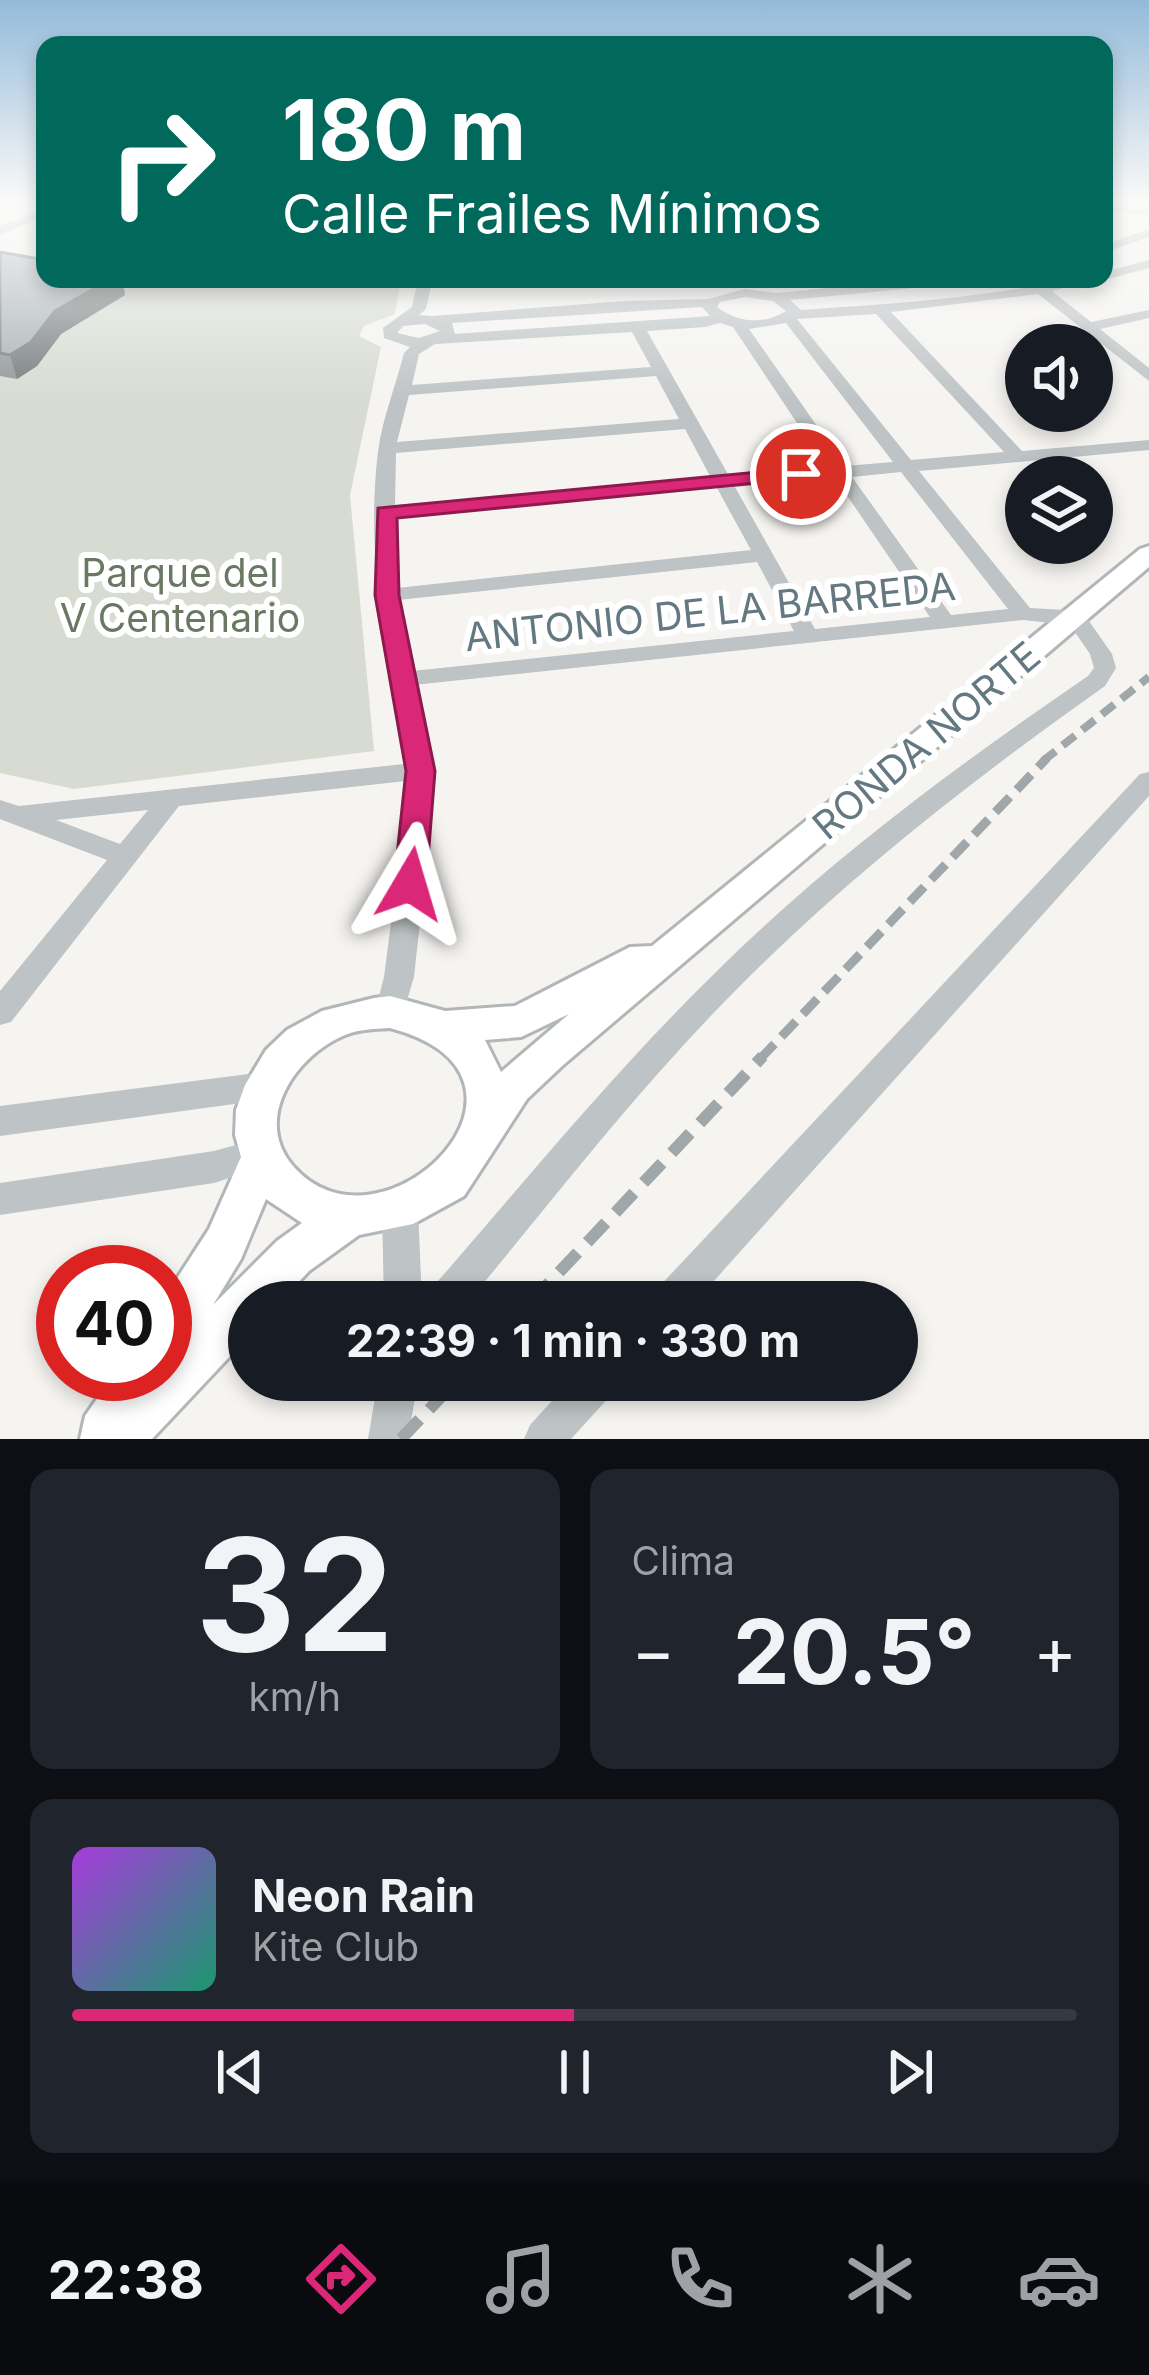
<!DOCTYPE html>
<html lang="es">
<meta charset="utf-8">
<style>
:root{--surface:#171b24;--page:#20242c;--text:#f1f3f6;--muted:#9ea1a6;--line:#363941;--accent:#db2777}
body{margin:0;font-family:Inter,sans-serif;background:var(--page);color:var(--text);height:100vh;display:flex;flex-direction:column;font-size:45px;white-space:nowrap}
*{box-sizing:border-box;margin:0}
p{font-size:39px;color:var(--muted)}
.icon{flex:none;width:66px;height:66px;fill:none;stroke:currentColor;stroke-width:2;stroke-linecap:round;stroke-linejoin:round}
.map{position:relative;height:1439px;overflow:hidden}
.drawer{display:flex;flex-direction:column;gap:30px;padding:30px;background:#0d0f14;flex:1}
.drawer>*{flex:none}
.guide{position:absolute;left:36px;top:36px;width:1077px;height:252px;border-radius:24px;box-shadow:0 6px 18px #0003;background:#00695c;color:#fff;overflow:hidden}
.tools{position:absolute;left:1005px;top:324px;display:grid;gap:24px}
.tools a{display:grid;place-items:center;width:108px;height:108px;border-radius:50%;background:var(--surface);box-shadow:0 6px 18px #0003;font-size:60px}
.speed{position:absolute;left:36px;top:1245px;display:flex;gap:24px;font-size:60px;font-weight:700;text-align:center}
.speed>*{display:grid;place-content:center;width:156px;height:156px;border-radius:50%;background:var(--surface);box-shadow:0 6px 18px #0003;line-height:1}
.speed .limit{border:18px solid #d22;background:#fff;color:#111}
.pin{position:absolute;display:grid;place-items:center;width:102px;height:102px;color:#fff;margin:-51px;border:6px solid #fff;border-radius:50%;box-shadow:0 3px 12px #0007}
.me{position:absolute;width:132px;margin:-66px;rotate:7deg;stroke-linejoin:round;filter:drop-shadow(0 0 9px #0008)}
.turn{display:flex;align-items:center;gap:42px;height:252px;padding:0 48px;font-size:54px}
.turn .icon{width:156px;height:156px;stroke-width:2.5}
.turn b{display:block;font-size:84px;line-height:102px}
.big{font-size:90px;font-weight:700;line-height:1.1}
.drawer .card{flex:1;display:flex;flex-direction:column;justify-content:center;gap:18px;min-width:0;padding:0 42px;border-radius:24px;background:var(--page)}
.drawer .dial{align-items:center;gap:0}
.dial b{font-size:156px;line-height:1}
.song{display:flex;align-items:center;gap:36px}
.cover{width:144px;height:144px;border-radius:18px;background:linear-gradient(135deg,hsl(280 70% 55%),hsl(160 70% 35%))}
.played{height:12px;border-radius:6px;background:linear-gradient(90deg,var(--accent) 50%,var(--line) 50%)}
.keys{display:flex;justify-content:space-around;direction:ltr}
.heat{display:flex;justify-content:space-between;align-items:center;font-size:66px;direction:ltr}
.drawer .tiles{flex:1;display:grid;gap:30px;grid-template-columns:1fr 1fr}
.card:last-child{grid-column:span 2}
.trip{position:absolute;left:228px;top:1281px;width:690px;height:120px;border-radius:60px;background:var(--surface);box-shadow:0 6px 18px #0003;font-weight:700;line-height:120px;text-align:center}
.tab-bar{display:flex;height:192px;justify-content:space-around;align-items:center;background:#090b0e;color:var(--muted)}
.tab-bar .icon{width:84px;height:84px}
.tab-bar .on{color:var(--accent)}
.tab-bar b{font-size:54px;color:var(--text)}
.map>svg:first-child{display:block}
.green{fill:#d7dbd2}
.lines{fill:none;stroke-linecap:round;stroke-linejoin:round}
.major-casing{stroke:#b1b7b9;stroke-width:6}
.minor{fill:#bec3c5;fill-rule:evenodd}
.major{fill:#fff;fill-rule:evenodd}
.rail-far2{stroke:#9fa7aa;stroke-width:8;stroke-dasharray:16 9;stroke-linecap:butt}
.rail-far1{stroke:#9fa7aa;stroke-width:9;stroke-dasharray:21 10;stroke-linecap:butt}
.rail{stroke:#9fa7aa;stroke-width:12;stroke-dasharray:27 14;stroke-linecap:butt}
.wall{fill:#90979a}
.shaded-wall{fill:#757b7d}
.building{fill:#a7b0b3;stroke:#757b7d;stroke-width:3}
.route{fill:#db2777;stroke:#8e194d;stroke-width:3}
.labels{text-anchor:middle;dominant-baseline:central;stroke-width:12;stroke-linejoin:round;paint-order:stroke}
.park-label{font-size:39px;fill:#6a7863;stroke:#fff}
.street-label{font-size:39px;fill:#647881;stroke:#fff}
</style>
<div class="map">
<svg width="1149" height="1439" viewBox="0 0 1149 1439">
<rect width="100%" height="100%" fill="#f5f4f1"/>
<!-- green -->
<polygon class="green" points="0,259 45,279 401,279 395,314 364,326 359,336 381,347 350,495 374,751 74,789 0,773"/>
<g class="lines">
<!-- major casing -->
<g class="major-casing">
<path id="major" d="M1149,546V567L562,1066L527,1099L464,1196L413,1224L359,1235L309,1271L280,1302H249V1336L152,1439H80L85,1416L114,1374H165V1297L209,1229L241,1157L235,1135L236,1110L245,1085L266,1050L287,1030L322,1011L374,998L390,996L445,1011L515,1006L630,947L652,946L1140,549ZM569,1014L501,1072L485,1040L521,1037ZM390,1028C573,1076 382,1268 293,1166C252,1119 296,1055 345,1035C359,1029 375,1029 390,1028ZM266,1199L302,1223L277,1241L213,1305L241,1259Z"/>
</g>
<!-- minor -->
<g class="minor">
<polygon points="1104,203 1149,207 1149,215 1104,211"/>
<polygon points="45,208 45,216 0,235 0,226"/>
<polygon points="1149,229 1149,237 1104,253 1104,245"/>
<polygon points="1149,260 1149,268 1104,280 1100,279 1104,279 1104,272"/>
<path d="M418,279H476L469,283L431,286L426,309L419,315L432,316L625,301L708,299L745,289L777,293L922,279H972L965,283L790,300L801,310C877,305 954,300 1029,287L1027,284L1034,280L1043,284L1097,279L1052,291L1091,322L1149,310V318L1100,329L1149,368V381L1038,294L891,312L1022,451L1149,440V450L919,471L1030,608L1082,611L1112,654L1116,668L1105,686C975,778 850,875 737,989C640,1086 556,1196 468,1302H425L431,1289C523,1184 611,1075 711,977C825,863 955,767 1088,676L1094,668L1090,654L1070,625L1023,620L414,685L434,793L414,977L401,1021L390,1024L379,1021L375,1012L384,977L408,793L406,781L179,806L11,1022L0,1025V991L107,860L0,819V800L19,806L404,764C387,661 365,557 378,452C382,419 396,385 404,353L410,347L384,338L383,328L412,307ZM745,297L773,301L786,311C764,325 738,323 717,307L720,302ZM702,307L710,316L455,334L452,323ZM876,314L1004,452L911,460L797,319ZM720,323L733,327L827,468L729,476L647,331L705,327ZM786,323L893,462L845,466L749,329ZM425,324L440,331L419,338L397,333L403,326ZM632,332L651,367L412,385L419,354L435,344ZM656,376L679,419L397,442L409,395ZM685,429L711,478L395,505L396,453ZM901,472L1008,609L951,615L852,477ZM835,478L930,617L815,629L735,487ZM717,488L751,550L397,588L395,517ZM757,562L794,631L412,671L398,600ZM148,810L120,844L56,820Z"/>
<polygon points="1149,772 1149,796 695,1302 651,1302 657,1289 1140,774"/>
<polygon points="263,1072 275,1076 279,1086 275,1096 263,1100 0,1136 0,1106"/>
<polygon points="258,1139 270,1143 275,1154 270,1165 214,1183 0,1215 0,1183 214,1151"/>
<polygon points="400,1193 413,1197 418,1209 422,1302 384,1302 382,1209 387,1197"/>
<polygon points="378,1380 418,1380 408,1439 368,1439"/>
<polygon points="571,1380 618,1380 612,1394 571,1439 524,1439 530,1425"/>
</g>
<!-- major -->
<use href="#major" class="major"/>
<!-- rail-far2 -->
<polyline class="rail-far2" points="1043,761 1149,677"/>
<!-- rail-far1 -->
<polyline class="rail-far1" points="760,1059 1047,758"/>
<!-- rail -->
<g class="rail">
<polyline points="531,1302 763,1056"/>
<polyline points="401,1439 457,1380"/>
</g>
</g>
<!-- wall -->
<polygon class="wall" points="0,252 45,279 122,279 125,295 61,334 37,366 17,379 0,376"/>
<!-- shaded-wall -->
<polygon class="shaded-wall" points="111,279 122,279 125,295 61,334 37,366 17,379 10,355 55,311"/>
<!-- building -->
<polygon class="building" points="0,252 45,260 45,279 111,279 55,311 31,342 10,355 0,353"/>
<!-- sky -->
<linearGradient id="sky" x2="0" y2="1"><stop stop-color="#94bada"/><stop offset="0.5" stop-color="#fafaf9"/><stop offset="1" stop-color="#fafaf9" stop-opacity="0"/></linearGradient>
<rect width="1149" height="403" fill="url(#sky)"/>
<!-- route -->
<polygon class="route" points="801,468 811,474 808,478 397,518 399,595 435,771 426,884 421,892 399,892 394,884 406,771 375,595 378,508"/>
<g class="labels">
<!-- park labels -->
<g class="park-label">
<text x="180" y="572">Parque del<tspan x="180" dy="45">V Centenario</tspan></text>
</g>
<!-- street labels -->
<g class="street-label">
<text transform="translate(710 611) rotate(-6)">ANTONIO DE LA BARREDA</text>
<text transform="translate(926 740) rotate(-40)">RONDA NORTE</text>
</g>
</g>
</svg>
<div class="tools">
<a><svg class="icon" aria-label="sound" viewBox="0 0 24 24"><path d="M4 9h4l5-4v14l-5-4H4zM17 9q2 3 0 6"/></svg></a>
<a><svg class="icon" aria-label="layers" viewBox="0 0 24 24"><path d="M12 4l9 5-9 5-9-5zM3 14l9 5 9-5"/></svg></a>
</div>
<div class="speed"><div class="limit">40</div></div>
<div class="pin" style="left:801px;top:474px;background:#d93025"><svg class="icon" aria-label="arrive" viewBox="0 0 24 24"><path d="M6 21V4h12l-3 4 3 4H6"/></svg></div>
<svg class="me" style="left:410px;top:884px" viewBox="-20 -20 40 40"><path d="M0-17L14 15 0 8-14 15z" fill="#db2777" stroke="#fff" stroke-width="4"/></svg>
<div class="trip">22:39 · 1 min · 330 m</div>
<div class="guide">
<div class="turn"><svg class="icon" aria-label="right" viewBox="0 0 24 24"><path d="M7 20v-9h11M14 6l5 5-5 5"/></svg><div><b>180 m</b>Calle Frailes Mínimos</div></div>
</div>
</div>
<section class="drawer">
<div class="tiles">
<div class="card dial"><b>32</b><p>km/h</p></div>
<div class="card"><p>Clima</p>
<div class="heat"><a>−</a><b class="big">20.5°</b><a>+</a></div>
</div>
<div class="card">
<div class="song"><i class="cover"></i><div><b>Neon Rain</b><p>Kite Club</p></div></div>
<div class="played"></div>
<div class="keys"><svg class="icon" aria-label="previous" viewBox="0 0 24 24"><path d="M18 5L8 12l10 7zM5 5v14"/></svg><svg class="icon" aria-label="pause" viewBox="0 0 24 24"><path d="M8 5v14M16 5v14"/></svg><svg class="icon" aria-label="next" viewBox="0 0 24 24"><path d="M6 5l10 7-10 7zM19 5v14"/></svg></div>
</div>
</div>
</section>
<nav class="tab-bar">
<b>22:38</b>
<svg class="icon on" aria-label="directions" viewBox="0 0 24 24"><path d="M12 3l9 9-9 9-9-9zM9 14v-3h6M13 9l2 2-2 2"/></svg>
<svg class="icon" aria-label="music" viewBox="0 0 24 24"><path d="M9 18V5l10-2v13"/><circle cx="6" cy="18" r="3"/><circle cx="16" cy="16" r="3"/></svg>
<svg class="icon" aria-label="phone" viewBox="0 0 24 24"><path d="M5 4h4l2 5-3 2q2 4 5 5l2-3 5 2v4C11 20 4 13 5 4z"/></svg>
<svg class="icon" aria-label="climate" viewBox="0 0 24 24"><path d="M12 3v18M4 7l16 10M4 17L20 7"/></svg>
<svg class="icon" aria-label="car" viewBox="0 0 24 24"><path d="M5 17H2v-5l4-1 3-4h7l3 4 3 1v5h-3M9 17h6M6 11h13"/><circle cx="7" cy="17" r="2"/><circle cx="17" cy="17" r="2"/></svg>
</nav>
